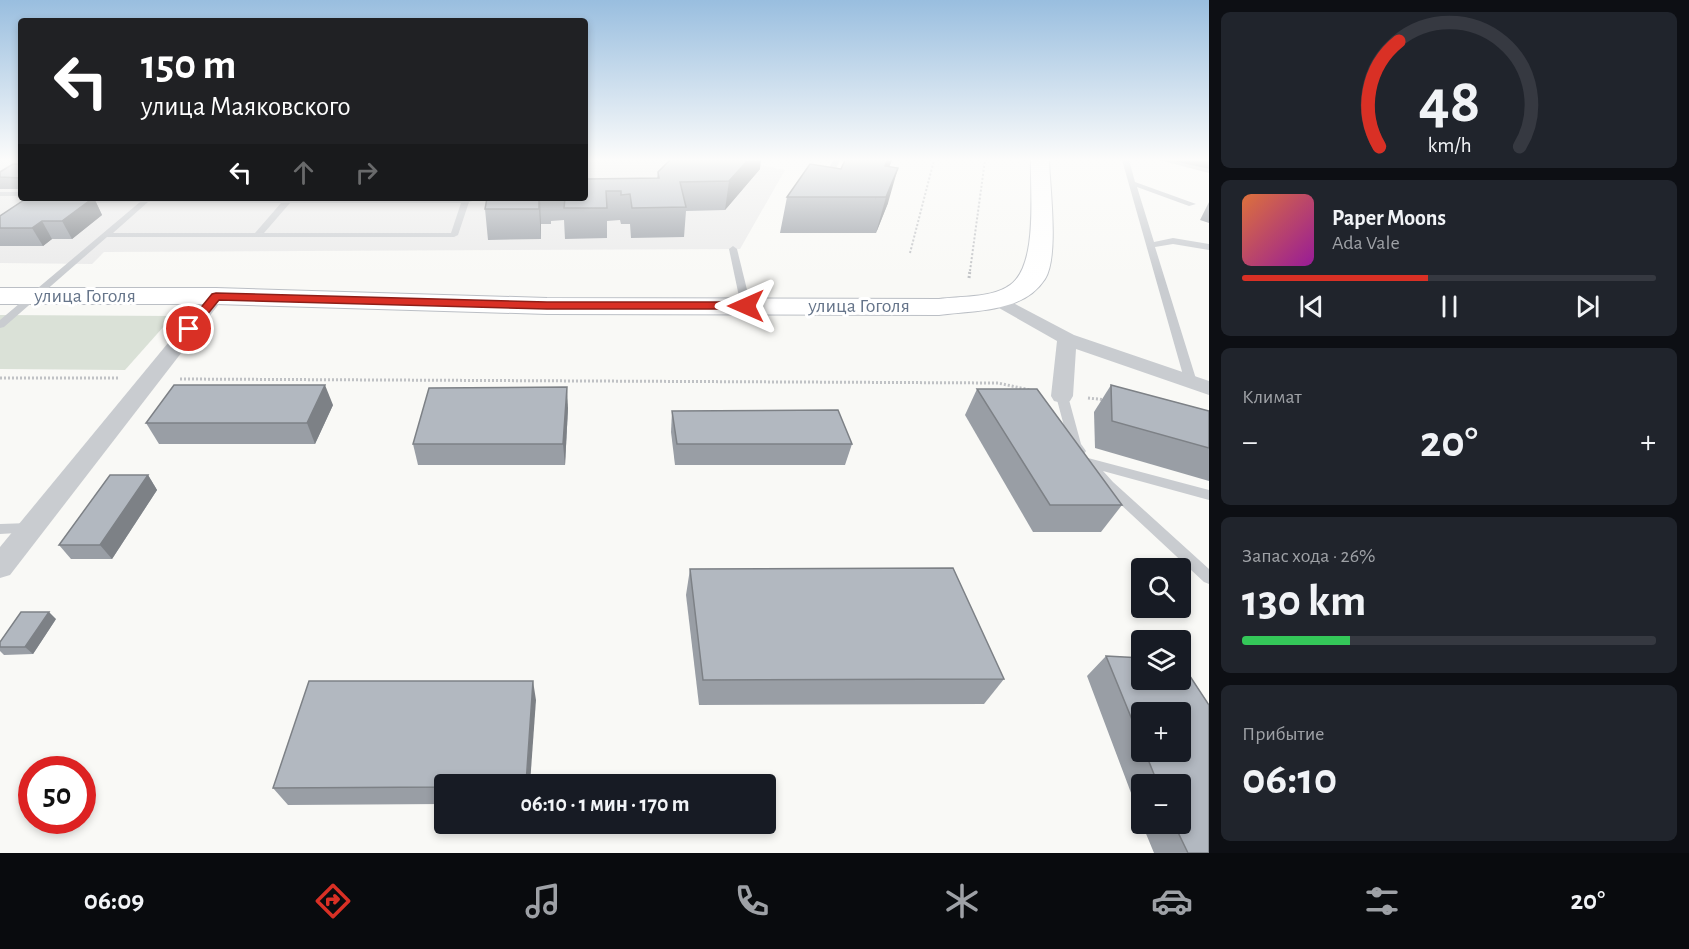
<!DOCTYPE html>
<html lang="ru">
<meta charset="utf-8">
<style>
:root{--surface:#171b24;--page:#20242c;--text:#f1f3f6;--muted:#9ea1a6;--line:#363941;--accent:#d93025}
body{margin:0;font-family:"Alegreya Sans",sans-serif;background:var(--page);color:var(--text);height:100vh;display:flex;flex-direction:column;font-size:22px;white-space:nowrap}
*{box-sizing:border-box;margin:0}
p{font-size:20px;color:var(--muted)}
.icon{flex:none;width:33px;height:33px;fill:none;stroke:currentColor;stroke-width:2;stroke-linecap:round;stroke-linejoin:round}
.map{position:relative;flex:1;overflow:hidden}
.details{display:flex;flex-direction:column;gap:12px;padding:12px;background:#0d0f14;width:480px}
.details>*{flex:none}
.banner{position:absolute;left:18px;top:18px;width:570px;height:183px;border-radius:6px;box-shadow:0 3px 9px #0003;background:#202124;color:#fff;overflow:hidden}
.fabs{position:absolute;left:1131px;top:558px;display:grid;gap:12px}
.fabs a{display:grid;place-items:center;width:60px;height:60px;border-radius:6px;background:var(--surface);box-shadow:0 3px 9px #0003;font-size:30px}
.speed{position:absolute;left:18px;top:756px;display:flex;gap:12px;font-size:30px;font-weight:700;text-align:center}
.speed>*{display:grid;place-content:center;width:78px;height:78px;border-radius:50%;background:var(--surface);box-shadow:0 3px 9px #0003;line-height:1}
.speed .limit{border:9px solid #d22;background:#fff;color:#111}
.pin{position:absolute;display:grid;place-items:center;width:51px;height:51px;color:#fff;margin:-26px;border:3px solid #fff;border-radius:50%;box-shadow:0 2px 6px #0007}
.me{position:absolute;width:66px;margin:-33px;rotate:270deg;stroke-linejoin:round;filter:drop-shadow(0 0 4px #0008)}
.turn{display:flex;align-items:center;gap:21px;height:126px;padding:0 24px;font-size:27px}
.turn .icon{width:78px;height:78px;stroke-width:2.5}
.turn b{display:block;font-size:42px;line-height:51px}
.lanes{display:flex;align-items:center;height:57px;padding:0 24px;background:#0003;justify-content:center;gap:30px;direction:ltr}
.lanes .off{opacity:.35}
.big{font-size:45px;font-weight:700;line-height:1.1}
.details .card{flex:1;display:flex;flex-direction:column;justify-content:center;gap:9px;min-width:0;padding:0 21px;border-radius:9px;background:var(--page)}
.details .dial{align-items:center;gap:0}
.dial svg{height:156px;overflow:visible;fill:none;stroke:var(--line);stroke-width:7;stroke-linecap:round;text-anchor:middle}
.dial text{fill:var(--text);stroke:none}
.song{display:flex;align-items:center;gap:18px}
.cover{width:72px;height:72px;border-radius:9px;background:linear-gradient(135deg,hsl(20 70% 55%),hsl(300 70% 35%))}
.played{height:6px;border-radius:3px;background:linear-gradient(90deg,var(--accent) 45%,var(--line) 45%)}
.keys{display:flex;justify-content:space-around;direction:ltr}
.heat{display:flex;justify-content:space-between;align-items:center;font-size:33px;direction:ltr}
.charge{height:9px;border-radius:4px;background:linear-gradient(90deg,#34c759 26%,var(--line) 0)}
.trip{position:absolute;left:434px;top:774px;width:342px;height:60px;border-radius:6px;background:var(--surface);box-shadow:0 3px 9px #0003;font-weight:700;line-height:60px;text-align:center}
.dock{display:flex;height:96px;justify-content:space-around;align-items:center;background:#090b0e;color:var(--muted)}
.dock .icon{width:42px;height:42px}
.dock .active{color:var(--accent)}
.dock b{font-size:27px;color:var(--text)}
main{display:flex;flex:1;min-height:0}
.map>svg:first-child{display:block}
.built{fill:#eaeaea}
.green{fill:#dae1d7}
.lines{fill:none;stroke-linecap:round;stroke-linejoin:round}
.secondary-casing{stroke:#bbbfc5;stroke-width:2}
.path-far1{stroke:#c0c2c5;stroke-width:2;stroke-dasharray:2 2;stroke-linecap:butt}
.path{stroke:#c0c2c5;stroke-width:3;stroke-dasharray:2 2;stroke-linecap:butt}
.service{fill:#c9ccd0;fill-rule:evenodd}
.minor{fill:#c9ccd0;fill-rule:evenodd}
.secondary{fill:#fff;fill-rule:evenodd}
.wall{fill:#999ea5;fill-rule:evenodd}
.shaded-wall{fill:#7d8186}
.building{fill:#b2b8c0;stroke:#7d8186;stroke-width:1.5}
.route{fill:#d93025;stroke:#8d1f18;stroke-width:1.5}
.labels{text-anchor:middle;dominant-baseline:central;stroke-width:6;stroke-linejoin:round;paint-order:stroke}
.far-street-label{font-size:20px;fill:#66758a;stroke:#fff}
</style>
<main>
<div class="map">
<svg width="1209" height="853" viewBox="0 0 1209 853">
<rect width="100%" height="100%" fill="#f9f9f6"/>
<!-- built -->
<polygon class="built" points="0,160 21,160 21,198 585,198 585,160 737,160 785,170 740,249 104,252 92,264 0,263"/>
<!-- green -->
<polygon class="green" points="0,315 173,316 125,370 0,369"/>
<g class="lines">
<!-- secondary casing -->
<g class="secondary-casing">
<path id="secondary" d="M1031,160H1049C1050,189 1059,257 1045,279C1036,293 1022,301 1008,305C987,312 961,312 939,315L547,314L216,304H0V288H216L547,298L939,299C961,296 988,298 1007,287C1039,270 1030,193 1031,160Z"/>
</g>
<!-- path-far1 -->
<g class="path-far1">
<polyline points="910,253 934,160"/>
<polyline points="970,271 985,160"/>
</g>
<!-- path -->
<g class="path">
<polyline points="969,278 970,270"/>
<polyline points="0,378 119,378"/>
<polyline points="180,379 998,383 1030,390"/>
<polyline points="1088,398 1107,400"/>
</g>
<!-- service -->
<g class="service">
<polygon points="833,160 840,160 830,183 824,183 823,181"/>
<polygon points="1122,160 1129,160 1135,182 1196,204 1189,206 1137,187 1154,242 1173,238 1209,244 1209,250 1173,244 1155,247 1197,382 1195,384 1187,384 1185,382"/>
<polygon points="1159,160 1172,160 1209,169 1209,173"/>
<rect x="0" y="192" width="21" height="4"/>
<path d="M105,198L466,199L482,198L469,202L458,235L454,237H107L4,327L0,328V320L140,202L81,203L77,201L81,199ZM148,202L281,203L255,233H113ZM290,203H461L451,233H264Z"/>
<polygon points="733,246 737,249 751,306 746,309 741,306 729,249"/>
<polygon points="1062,392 1068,396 1081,444 1086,451 1084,454 1076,454 1069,445 1056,396"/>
<polygon points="1088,458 1209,490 1209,500 1103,471 1113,482 1209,569 1209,584 1204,582 1103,488 1082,462 1084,459"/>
<polygon points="29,523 34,524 36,528 34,532 0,534 0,524"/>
</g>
<!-- minor -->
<g class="minor">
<polygon points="216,291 222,292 225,296 222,300 10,575 0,578 0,547 210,292"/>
<polygon points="998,295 1074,335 1209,381 1209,395 1076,349 1073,396 1070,401 1062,403 1054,401 1051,396 1057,341 992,304 989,300 992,296"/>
</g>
<!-- secondary -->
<use href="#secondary" class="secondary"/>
</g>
<!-- wall -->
<g class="wall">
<polygon points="845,160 892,160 889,167 888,203 876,233 780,233 787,197 841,169"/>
<polygon points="1169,160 1209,160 1209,169"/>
<polygon points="21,164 21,189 0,189 0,172"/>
<polygon points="760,169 725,210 686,211 684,237 631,238 630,224 621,224 620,220 607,221 607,238 565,239 564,220 551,221 551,224 541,224 541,239 488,240 485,209 487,198 585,198 585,179 657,178 658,172"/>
<polygon points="27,198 94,198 102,215 72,239 52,239 43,246 0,246 0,216"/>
<polygon points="1209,201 1209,223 1200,220 1209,202"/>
<polygon points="1111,385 1209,411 1209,481 1095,448 1094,412"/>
<polygon points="977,389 1122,505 1101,532 1033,532 965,415"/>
<polygon points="333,405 315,444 159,444 146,423"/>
<polygon points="568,408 565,465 418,465 413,444"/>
<polygon points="672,411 852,444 845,465 675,465 671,432"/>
<polygon points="148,475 157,490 112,559 71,559 59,545"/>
<polygon points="690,569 1004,679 984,704 699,705 686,595"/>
<polygon points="56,619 33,654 4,655 0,651 0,642"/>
<path d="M1106,656L1142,658V680H1180V661L1209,705V853H1154L1142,824H1180V784H1142V822L1087,676ZM1142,712H1180V752H1142Z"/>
<polygon points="536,700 444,784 444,804 288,805 273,788"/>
</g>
<!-- shaded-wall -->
<g class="shaded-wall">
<polygon points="748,160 761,160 760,169 725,210 729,181"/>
<polygon points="887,160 892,160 875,200 885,166"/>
<polygon points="898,168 888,203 876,233 886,197"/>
<polygon points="93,198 94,198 102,215 72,239 62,221"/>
<polygon points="540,198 541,224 541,239 539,209"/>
<polygon points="42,221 52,239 43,246 32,228"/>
<polygon points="325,385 333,405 315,444 307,423"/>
<polygon points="567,387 568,408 565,465 563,444"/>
<polygon points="148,475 157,490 112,559 100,545"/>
<polygon points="49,612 56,619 33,654 25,647"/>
<polygon points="533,681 536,700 530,784 526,784"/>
</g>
<!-- building -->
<g class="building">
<polygon points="670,160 748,160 729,181 680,182 686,207 632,208 630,194 621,195 621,191 606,191 607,208 564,208 565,198 585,198 585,179 659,178 658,172"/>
<polygon points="845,160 887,160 885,166 898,168 886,197 787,197 810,164 841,169"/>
<polygon points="13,164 21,164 21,178 0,177 0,172"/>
<polygon points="27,198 93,198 62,221 42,221 32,228 0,228 0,216"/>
<polygon points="487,198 539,198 539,209 485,209"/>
<polygon points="174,385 325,385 307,423 146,423"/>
<polygon points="1111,385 1209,411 1209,448 1112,421"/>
<polygon points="567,387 563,444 413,444 429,388"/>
<polygon points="977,389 1037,389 1122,505 1050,505"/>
<polygon points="838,410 852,444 677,444 672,411"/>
<polygon points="110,475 148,475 100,545 59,545"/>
<polygon points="953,568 1004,679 703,680 690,569"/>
<polygon points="21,612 49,612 25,647 0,647 0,642"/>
<polygon points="1106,656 1142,658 1142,680 1180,680 1180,661 1209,705 1209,853 1188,853 1174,824 1180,824 1180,784 1158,784 1145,752 1180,752 1180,712 1142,712 1142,744"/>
<polygon points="309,681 533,681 526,784 444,784 444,787 273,788"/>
</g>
<!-- sky -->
<linearGradient id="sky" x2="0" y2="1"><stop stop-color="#99bedf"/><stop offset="0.57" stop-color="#fcfcfb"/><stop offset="1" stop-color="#fcfcfb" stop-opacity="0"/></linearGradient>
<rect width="1209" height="280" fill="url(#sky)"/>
<!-- route -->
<polygon class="route" points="216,293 547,302 746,302 752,306 746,309 547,309 219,300 193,332 185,332 185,327 212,294"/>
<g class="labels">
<!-- far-street labels -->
<g class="far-street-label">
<text x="85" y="296">улица Гоголя</text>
<text x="859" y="306">улица Гоголя</text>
</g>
</g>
</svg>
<div class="fabs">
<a><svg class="icon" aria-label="search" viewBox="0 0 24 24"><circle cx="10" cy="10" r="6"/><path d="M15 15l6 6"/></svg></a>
<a><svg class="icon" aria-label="layers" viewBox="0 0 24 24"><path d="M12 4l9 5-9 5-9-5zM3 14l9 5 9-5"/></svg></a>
<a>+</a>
<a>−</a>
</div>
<div class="speed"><div class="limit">50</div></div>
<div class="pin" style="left:189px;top:329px;background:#d93025"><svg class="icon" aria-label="arrive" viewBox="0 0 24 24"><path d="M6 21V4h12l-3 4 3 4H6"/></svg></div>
<svg class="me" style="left:746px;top:306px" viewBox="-20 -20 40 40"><path d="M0-17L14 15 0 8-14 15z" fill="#d93025" stroke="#fff" stroke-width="4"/></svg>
<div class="trip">06:10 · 1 мин · 170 m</div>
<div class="banner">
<div class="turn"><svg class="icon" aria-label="left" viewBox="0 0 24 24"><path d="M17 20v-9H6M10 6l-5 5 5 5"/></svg><div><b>150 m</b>улица Маяковского</div></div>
<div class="lanes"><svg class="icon" aria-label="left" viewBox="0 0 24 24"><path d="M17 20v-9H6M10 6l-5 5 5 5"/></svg><svg class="icon off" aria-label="ahead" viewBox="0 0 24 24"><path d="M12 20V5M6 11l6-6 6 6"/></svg><svg class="icon off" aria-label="right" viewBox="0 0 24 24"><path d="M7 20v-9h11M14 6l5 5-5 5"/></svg></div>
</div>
</div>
<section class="details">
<div class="card dial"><svg viewBox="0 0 100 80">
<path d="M14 69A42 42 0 1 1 86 69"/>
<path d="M14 69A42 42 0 0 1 24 15" stroke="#d93025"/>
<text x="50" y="56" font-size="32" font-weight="700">48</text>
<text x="50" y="72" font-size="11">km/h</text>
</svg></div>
<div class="card">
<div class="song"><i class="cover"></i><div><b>Paper Moons</b><p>Ada Vale</p></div></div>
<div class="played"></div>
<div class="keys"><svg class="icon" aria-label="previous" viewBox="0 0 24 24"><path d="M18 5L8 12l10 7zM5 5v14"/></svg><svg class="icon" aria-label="pause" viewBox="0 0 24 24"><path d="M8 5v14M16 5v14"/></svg><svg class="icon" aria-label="next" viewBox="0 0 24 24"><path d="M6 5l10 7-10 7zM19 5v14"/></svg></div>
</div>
<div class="card"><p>Климат</p>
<div class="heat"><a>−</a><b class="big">20°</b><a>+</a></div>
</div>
<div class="card"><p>Запас хода · 26%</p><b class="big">130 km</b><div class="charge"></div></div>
<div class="card"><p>Прибытие</p><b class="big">06:10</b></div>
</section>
</main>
<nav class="dock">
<b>06:09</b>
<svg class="icon active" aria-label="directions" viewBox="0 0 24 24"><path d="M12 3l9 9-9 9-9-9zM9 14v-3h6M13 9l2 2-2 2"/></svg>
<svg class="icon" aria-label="music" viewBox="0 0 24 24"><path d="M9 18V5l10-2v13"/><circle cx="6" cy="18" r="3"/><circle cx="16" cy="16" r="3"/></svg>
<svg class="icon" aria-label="phone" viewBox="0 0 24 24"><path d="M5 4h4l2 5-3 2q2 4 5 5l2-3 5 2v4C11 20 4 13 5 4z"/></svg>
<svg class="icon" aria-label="climate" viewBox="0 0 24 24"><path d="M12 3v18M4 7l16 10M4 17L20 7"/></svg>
<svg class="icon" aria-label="car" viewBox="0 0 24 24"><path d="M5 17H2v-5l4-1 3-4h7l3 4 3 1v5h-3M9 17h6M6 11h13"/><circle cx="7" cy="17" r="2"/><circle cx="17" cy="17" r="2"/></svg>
<svg class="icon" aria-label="filters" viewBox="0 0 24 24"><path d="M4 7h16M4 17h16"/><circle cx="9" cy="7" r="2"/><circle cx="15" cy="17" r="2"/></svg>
<b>20°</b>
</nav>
